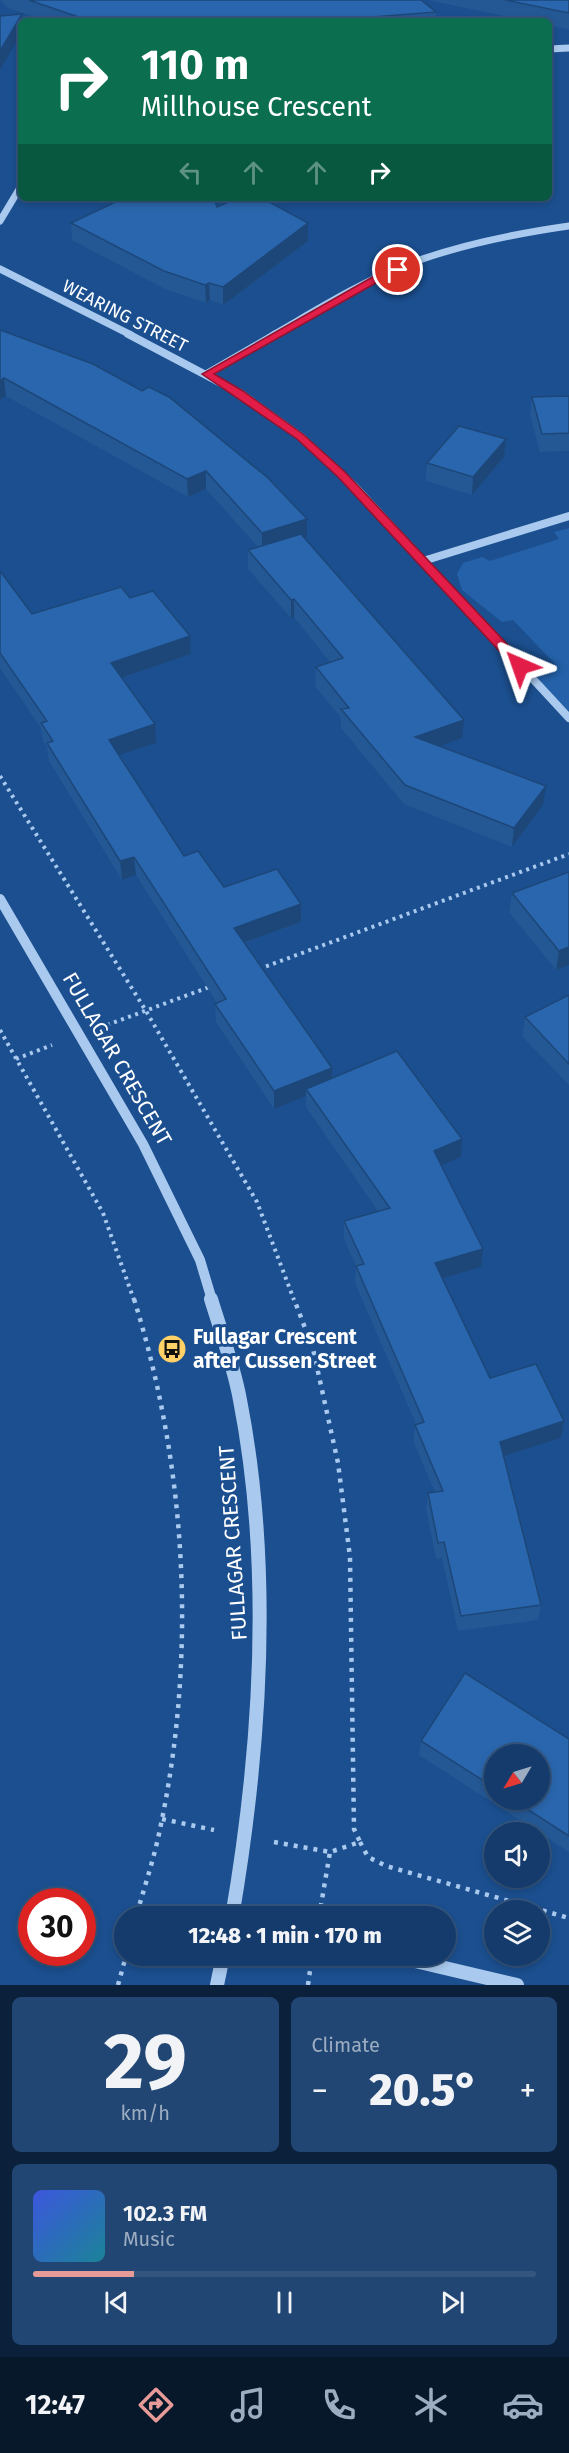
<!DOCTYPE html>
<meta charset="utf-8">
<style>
:root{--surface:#143b6b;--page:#214673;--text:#f1f3f6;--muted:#9dadc1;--line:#33557e;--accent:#e69b98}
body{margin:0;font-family:"Fira Sans",sans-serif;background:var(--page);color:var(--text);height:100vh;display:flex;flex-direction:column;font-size:22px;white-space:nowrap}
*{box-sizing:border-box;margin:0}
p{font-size:20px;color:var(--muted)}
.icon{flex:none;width:33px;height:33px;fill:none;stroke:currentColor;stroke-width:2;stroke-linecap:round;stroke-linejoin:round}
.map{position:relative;height:1985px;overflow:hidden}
.details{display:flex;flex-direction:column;gap:12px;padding:12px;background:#0b203b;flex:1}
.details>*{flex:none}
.banner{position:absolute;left:18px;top:18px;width:534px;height:183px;border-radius:9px;box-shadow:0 3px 9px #0003,0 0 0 2px var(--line);background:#0b6e4f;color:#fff;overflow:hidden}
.needle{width:39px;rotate:232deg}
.fabs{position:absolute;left:484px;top:1744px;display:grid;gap:12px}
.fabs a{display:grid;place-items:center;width:66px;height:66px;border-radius:50%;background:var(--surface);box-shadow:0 3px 9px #0003,0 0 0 2px var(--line);font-size:30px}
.speed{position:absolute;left:18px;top:1888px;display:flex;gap:12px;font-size:30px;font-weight:700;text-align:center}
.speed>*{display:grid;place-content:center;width:78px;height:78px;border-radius:50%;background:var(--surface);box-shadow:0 3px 9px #0003,0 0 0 2px var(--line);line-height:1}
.speed .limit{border:9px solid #d22;background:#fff;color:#111}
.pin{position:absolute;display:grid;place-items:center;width:51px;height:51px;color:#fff;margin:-26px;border:3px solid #fff;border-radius:50%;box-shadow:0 2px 6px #0007}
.me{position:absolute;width:66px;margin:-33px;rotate:317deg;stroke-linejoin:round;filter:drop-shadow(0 0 4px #0008)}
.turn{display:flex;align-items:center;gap:21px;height:126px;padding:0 24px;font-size:27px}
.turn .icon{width:78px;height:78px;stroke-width:2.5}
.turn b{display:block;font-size:42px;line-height:51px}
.lanes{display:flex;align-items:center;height:57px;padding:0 24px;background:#0003;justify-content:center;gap:30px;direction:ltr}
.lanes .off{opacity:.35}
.big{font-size:45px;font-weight:800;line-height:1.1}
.details .widget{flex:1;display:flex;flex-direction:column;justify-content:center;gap:9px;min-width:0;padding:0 21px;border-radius:9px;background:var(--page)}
.details .dial{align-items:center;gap:0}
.dial b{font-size:78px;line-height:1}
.song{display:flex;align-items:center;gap:18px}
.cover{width:72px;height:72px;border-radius:9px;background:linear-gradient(135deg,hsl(230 70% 55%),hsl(190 70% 35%))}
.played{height:6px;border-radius:3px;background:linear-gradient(90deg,var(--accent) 20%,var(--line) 20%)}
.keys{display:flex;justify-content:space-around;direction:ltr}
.heat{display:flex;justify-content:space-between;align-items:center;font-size:33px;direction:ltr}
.details .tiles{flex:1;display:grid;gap:12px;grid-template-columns:1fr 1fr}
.widget:last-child{grid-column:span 2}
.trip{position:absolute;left:114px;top:1906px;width:342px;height:60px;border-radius:30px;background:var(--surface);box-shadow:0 3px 9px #0003,0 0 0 2px var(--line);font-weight:800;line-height:60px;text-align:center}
.menu{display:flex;height:96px;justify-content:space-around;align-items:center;background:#08182b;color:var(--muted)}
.menu .icon{width:42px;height:42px}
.menu .current{color:var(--accent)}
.menu b{font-size:27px;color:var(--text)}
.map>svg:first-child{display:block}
.green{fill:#2461a8}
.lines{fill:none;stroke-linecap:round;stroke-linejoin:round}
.path-far1{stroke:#a9c9ee;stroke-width:4;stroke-dasharray:3 4.5;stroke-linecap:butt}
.path{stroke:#a9c9ee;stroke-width:4.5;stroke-dasharray:4 6;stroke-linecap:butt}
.minor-far3{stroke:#a9c9ee;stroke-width:7}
.minor-far2{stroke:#a9c9ee;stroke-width:8}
.minor-far1{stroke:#a9c9ee;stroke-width:10}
.minor{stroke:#a9c9ee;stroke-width:14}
.wall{fill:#245895;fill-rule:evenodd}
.shaded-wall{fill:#1d4779}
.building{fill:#2a66ad;stroke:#1d4779;stroke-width:1.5}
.route{fill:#e11d48;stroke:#92132f;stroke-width:1.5}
.labels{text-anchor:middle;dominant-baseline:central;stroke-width:6;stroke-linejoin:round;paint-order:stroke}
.far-street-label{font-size:18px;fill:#fff;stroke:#1b4f8f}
.street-label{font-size:21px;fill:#fff;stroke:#1b4f8f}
.poi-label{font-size:21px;font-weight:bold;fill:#fff;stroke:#1b4f8f;text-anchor:start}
</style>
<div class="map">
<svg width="569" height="1985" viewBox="0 0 569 1985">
<rect width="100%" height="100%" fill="#1b4f8f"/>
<!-- green -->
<polygon class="green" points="569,528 569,711 547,691 534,672 548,666 557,666 513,620 502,622 462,590 457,574 463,563 482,557 490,561 559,539 554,532"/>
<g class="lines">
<!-- path-far1 -->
<g class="path-far1">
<polyline points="0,776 146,1011 257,1202 294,1300"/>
<polyline points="259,969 569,854"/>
<polyline points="107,1025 212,986"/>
<polyline points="0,1030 103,1213 134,1300"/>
<polyline points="16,1059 52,1045"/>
</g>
<!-- path -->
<g class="path">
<path d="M134,1299C187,1469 197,1655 160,1829C154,1859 144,1888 136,1917"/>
<polyline points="162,1819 214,1830"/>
<polyline points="274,1842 330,1852 360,1842 354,1829 350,1557 338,1463 313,1349 294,1299"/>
<polyline points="360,1842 368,1857 386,1866 569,1918"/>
<polyline points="319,1917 330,1852"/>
<polyline points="118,1985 126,1956"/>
<polyline points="308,1985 312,1956"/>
</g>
<!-- minor-far3 -->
<g class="minor-far3">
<polyline points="549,49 569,48"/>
<polyline points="0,221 21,186"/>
<polyline points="0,269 131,335"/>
<path d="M273,335C315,311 358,284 403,266C457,245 513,234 569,226"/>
</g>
<!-- minor-far2 -->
<g class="minor-far2">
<polyline points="128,334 240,393 301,437 355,487 569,718"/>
<polyline points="207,374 276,334"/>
<polyline points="423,561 569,516"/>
</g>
<!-- minor-far1 -->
<polyline class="minor-far1" points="0,899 143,1144 200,1260 212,1300"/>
<!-- minor -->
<g class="minor">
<path d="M211,1299C221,1332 234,1366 240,1400C273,1569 261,1748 232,1917"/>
<polyline points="394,1956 517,1985"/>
<polyline points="217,1985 223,1956"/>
</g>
</g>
<!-- wall -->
<g class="wall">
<polygon points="0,0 421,0 436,12 435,21 46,21 8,8"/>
<polygon points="428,0 569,0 569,30 549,25 549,21 528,21"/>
<polygon points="97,198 214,198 217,207 308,241 223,305 210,300 206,303 165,289 72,240 71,223 113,203"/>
<polygon points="0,330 307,519 307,537 304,538 462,738 440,746 543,805 512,847 404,804 341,728 341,718 315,686 316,667 330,662 294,617 291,618 248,569 248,550 258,547 206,489 188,497 6,396 0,400"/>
<polygon points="569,396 569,451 540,452 530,415 532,397"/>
<polygon points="506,439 504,457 472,495 426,481 427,463"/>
<polygon points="0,571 32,614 130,598 191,654 122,678 156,743 119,755 184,856 224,887 301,922 244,943 332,1078 461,1157 441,1165 481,1267 442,1278 490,1378 561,1438 504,1456 541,1605 538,1620 458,1631 442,1558 436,1559 426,1509 428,1493 435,1492 413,1441 415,1425 416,1424 355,1283 356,1266 344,1239 344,1221 378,1211 306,1107 306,1096 274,1109 216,1022 215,1004 217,1003 136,875 122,880 49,761 47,747 43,741 41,728 0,668"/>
<polygon points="569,872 569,965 556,970 509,912 512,893"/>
<polygon points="569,995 569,1085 522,1036 525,1017"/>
<path d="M569,1739V1852L419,1755L421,1741ZM495,1755L540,1800H495Z"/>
</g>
<!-- shaded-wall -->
<g class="shaded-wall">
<polygon points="22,14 23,21 21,21 21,34 0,70 0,51"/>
<polygon points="175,17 175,21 167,21"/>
<polygon points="308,223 308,241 223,305 223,287"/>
<polygon points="209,283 210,300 206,303 205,285"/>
<polygon points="4,378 6,396 0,400 0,381"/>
<polygon points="506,439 504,457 472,495 473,477"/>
<polygon points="206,471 206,489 188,497 187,479"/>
<polygon points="307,519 307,537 262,552 262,533"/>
<polygon points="294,599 294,617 291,618 291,600"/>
<polygon points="190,636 191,654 112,681 111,663"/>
<polygon points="464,720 462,738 414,756 415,737"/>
<polygon points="155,724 156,743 110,758 109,740"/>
<polygon points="546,786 543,805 512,847 514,828"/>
<polygon points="134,857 136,875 122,880 120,861"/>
<polygon points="301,904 301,922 234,946 234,928"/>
<polygon points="569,947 569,965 556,970 559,951"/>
<polygon points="332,1068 332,1086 306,1089 306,1096 274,1109 274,1091"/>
<polygon points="462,1139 461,1157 433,1169 434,1151"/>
<polygon points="483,1249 481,1267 433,1281 435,1263"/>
<polygon points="564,1421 561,1438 498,1458 500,1442"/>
</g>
<!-- building -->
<g class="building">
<polygon points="29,0 421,0 436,12 322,21 190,21 175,17 167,21 90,21"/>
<polygon points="505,0 569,0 569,13"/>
<polygon points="22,14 0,51 0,16"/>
<polygon points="124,198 214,198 217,207 238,198 262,198 308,223 223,287 209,283 205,285 164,271 71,223"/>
<polygon points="0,330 93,364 142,391 149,387 169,397 268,478 307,519 262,533 206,471 187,479 4,378 0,381"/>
<polygon points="569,396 569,433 542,434 532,397"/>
<polygon points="459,426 506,439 473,477 427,463"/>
<polygon points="301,534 464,720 415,737 546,786 514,828 405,785 341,709 349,708 316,667 343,658 294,599 291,600 248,550"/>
<polygon points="0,571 32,614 121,587 130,598 153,591 190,636 111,663 155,724 109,740 184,856 198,851 224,887 277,869 301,904 234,928 332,1068 274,1091 215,1004 226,999 134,857 120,861 47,743 53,741 41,723 47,721 0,653"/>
<polygon points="569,872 569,947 559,951 512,893"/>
<polygon points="569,995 569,1064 525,1017"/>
<polygon points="397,1051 462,1139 434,1151 483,1249 435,1263 490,1378 536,1364 564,1421 500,1442 541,1605 461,1616 444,1542 438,1543 428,1493 443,1491 415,1425 424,1422 356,1266 364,1264 344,1221 390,1208 306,1089"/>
<polygon points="465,1673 569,1739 569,1836 513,1800 540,1800 540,1755 495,1755 495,1788 421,1741"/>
</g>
<!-- route -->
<polygon class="route" points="398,267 401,268 401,272 383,279 214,374 243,391 304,435 345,472 525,663 525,669 516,669 338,477 297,439 202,374 376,275"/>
<!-- icons -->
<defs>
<g id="bus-disc" transform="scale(1.5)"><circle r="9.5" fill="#ffd166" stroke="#1b4f8f"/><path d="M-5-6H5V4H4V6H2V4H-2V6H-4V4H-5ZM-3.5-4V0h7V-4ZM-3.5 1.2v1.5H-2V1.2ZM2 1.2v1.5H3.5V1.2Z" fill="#111"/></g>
</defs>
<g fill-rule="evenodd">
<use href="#bus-disc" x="172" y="1349"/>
</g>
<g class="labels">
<!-- far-street labels -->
<g class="far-street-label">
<text transform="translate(125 316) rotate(27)">WEARING STREET</text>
</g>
<!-- street labels -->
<g class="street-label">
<text transform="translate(117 1059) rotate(60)">FULLAGAR CRESCENT</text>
<text transform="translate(233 1543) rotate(-94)">FULLAGAR CRESCENT</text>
</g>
<!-- poi labels -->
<g class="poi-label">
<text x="193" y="1337">Fullagar Crescent<tspan x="193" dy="24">after Cussen Street</tspan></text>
</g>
</g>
</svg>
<div class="fabs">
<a><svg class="needle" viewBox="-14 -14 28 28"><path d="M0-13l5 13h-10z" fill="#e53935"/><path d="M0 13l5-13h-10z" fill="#9dadc1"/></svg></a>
<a><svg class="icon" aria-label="sound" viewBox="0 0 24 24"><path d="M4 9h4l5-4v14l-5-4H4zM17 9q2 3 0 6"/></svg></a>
<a><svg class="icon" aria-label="layers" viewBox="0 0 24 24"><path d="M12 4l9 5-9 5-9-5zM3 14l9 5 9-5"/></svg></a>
</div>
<div class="speed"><div class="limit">30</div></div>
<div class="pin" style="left:398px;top:270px;background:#d93025"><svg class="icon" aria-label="arrive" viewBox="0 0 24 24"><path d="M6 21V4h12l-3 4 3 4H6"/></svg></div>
<svg class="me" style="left:520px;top:666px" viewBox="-20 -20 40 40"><path d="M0-17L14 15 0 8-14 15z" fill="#e11d48" stroke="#fff" stroke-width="4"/></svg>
<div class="trip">12:48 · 1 min · 170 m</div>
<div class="banner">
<div class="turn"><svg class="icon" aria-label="right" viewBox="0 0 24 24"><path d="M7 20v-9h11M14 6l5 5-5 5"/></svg><div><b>110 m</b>Millhouse Crescent</div></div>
<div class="lanes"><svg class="icon off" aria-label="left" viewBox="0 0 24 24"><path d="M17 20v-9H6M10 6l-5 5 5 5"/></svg><svg class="icon off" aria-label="ahead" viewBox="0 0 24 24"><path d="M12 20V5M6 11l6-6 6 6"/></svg><svg class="icon off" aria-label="ahead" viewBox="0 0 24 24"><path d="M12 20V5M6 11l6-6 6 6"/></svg><svg class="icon" aria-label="right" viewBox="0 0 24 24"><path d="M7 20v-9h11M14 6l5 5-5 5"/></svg></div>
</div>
</div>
<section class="details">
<div class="tiles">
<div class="widget dial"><b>29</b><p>km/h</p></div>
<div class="widget"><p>Climate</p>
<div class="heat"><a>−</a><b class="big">20.5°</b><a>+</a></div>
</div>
<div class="widget">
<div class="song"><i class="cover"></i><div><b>102.3 FM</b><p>Music</p></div></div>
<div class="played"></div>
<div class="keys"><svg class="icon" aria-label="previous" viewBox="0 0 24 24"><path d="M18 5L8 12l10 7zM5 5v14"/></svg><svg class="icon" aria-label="pause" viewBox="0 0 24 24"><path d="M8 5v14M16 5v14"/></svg><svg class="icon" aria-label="next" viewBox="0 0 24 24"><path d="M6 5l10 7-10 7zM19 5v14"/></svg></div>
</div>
</div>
</section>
<nav class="menu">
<b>12:47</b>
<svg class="icon current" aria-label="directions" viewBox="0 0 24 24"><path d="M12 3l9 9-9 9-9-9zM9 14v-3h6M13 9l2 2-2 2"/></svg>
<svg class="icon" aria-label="music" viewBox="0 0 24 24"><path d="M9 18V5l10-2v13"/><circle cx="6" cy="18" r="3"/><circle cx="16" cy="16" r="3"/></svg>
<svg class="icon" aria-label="phone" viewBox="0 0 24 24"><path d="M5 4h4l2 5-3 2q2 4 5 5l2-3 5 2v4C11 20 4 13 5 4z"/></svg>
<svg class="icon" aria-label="climate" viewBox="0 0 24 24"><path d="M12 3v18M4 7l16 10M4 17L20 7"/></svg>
<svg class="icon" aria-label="car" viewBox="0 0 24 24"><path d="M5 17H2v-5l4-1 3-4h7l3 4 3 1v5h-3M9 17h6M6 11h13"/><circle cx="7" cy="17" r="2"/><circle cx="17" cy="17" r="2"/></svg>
</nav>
